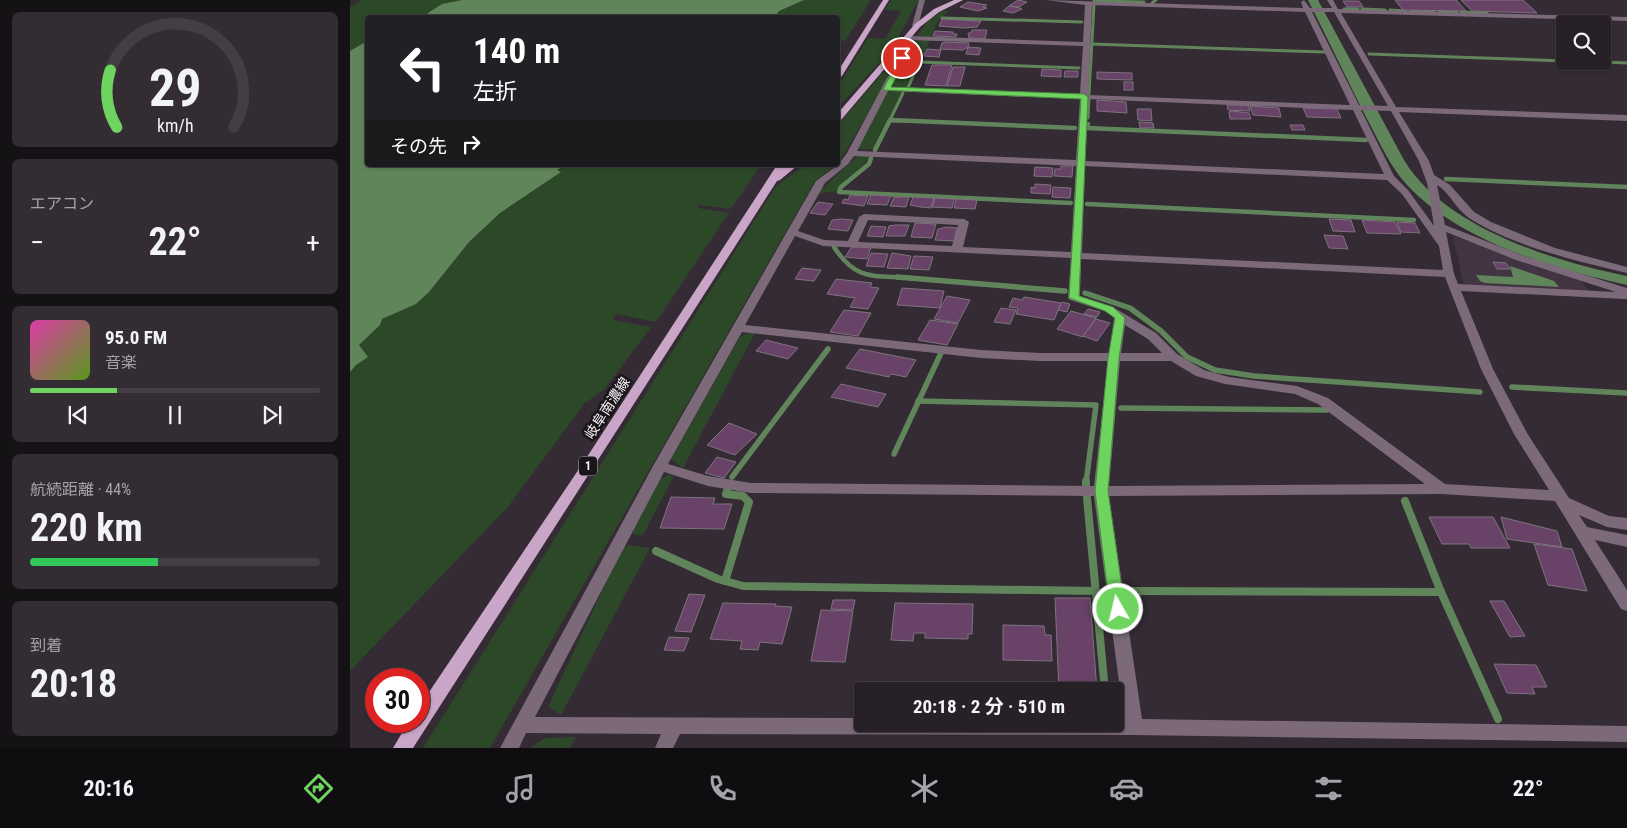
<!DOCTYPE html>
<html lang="ja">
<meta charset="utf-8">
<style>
:root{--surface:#272027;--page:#332d33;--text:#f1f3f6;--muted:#a4a3a7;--line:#433e44;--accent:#6fd35f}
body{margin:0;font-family:"Roboto Condensed","Noto Sans JP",sans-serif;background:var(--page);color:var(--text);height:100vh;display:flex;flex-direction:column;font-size:19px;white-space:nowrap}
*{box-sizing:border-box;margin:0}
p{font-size:16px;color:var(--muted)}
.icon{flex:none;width:28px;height:28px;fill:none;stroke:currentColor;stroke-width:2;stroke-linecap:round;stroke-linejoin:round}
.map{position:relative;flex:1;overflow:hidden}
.side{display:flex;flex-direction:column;gap:12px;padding:12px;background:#151215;width:350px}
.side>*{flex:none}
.hud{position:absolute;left:15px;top:15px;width:475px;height:152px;border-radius:5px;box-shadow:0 1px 4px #0004,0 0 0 1px var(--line);background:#202124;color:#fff;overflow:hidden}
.controls{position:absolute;left:1206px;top:15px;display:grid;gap:10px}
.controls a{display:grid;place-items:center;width:55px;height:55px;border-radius:5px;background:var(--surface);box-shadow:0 1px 4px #0004,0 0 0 1px var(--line);font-size:25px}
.speed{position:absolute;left:15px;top:668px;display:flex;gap:10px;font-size:25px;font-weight:700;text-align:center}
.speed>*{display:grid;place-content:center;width:65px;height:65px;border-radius:50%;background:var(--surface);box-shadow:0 1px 4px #0004,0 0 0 1px var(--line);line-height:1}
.speed .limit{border:8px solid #d22;background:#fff;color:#111}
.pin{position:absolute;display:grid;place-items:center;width:42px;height:42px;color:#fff;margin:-21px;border:2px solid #fff;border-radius:50%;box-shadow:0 1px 5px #0007}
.me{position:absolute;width:55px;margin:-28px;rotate:352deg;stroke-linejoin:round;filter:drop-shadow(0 0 4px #0008)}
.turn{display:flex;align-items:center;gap:18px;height:105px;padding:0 25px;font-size:22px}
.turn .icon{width:65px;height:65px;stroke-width:2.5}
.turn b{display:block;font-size:35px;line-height:42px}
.then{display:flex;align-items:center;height:48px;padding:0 25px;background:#0003;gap:10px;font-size:19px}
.big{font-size:38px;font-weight:700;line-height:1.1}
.side .widget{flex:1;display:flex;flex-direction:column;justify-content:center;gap:8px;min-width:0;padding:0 18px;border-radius:8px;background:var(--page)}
.side .dial{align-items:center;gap:0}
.dial svg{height:130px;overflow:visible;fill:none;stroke:var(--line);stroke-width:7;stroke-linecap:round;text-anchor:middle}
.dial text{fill:var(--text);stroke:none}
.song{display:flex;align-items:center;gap:15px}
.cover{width:60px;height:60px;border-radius:8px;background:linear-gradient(135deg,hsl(320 70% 55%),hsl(90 70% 35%))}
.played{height:5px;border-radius:2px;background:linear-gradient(90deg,var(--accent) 30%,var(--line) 30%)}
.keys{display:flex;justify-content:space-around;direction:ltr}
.heat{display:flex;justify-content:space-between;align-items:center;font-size:28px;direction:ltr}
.charge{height:8px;border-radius:4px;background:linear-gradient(90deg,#34c759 44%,var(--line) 0)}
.trip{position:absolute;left:504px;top:682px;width:270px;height:50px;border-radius:5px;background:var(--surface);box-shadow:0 1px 4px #0004,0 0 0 1px var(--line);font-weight:700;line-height:50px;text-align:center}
.tab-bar{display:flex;height:80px;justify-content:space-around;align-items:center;background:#100d10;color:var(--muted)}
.tab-bar .icon{width:35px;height:35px}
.tab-bar .current{color:var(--accent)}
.tab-bar b{font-size:22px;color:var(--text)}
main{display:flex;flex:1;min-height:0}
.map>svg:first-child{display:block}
.built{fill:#423442}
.green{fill:#2d4829}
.water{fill:#61855b}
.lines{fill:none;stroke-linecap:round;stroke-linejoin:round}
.stream-far3{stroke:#61855b;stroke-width:3}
.stream-far2{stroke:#61855b;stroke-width:4.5}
.stream-far1{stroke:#61855b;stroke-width:5.5}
.stream{stroke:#61855b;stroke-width:8}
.building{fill:#694367;stroke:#7e737e}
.minor{fill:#7c6a7b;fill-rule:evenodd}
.major{fill:#c9a5c7;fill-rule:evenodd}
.route{fill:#6fd35f;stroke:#48893e}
.labels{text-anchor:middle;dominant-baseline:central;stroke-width:5;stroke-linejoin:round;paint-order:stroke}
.shield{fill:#191519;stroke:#b5b0b5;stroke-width:1}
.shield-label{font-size:12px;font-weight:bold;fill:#f8f2f8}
.street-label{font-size:14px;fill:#f8f2f8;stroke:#191519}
</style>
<main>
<section class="side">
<div class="widget dial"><svg viewBox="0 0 100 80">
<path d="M14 69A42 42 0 1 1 86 69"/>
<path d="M14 69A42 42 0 0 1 10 34" stroke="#6fd35f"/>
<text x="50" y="56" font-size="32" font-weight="700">29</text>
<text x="50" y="72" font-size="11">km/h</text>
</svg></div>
<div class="widget"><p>エアコン</p>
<div class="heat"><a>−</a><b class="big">22°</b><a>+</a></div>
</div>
<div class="widget">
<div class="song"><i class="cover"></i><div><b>95.0 FM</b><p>音楽</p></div></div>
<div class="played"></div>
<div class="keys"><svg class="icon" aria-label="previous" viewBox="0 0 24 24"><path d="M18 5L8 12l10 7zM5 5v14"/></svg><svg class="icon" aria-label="pause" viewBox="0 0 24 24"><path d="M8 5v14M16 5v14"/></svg><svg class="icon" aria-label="next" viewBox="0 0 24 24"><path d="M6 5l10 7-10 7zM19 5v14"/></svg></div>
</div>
<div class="widget"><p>航続距離 · 44%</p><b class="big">220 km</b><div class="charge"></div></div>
<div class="widget"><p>到着</p><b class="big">20:18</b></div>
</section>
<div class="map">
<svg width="1277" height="748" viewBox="0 0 1277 748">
<rect width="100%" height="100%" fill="#342b34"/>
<!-- built -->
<polygon class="built" points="1103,236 1232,281 1239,292 1121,286 1113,283"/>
<!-- green -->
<g class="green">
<polygon points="12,0 112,0 92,4 79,11 74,17 18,18 17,41 0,51 0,7"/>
<polygon points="454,0 521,0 495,41 488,40 488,18 424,18 429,11"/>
<polygon points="541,0 569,0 541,50 488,107 488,87 518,38 535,39 551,11 535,10"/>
<polygon points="592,11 599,11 588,20 581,38 567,36 580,18"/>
<polygon points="571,40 580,40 573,57 558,54 565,41"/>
<polygon points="549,54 552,55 488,164 488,125"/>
<polygon points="560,59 570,59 557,88 542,85 554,60"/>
<polygon points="545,91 553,91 524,149 507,149 536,93"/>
<path d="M508,155H520C513,171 494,176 487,191L467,194Z"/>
<polygon points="217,165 411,165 381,209 349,205 348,208 379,213 306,322 266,314 263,320 301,327 254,390 235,403 157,508 0,671 0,372 6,365 17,357 9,345 30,325 32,319 66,304 79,292 119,242 150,213 211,172 207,171"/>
<polygon points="455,165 486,165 465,181 140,748 73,748 426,186"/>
<polygon points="399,333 405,333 333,468 321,459 390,337"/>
<polygon points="318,475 324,476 293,535 286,535 280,531 306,481"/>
<polygon points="279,545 300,548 211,715 198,707 272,548"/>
<polygon points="226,737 220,748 180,748 195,738"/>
</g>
<!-- water -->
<g class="water">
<polygon points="112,0 454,0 429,11 424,18 74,17 79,12 92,4"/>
<path d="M958,0H968L1054,160C1095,228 1203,261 1277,276V285C1203,269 1101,239 1051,178C1037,160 1028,139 1017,119C997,79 978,40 958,0Z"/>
<polygon points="17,41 18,165 217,165 207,170 211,172 150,213 119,242 79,292 66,304 32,319 30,325 9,345 18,357 6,365 0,372 0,51"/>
<polygon points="1160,266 1204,281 1209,287 1135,283 1130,281 1126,275 1163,277"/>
</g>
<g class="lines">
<!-- stream-far3 -->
<g class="stream-far3">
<polyline points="744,1 794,2"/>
<polyline points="802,3 806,0"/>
<polyline points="994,9 1008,9"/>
<polyline points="1012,9 1035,10"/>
<polyline points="1040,10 1056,11"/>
<polyline points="1061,11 1084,11"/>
<polyline points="1089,12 1107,12"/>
<polyline points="1111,12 1137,13"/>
<polyline points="592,18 732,22"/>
<polyline points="742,44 974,52"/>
<polyline points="1019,54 1215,61"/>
<polyline points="1230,61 1277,63"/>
<polyline points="558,88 569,62 729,68"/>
<polyline points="739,94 744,4"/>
<polyline points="738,118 739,99"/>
<polyline points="540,120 553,93"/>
<polyline points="539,121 569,121"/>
</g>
<!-- stream-far2 -->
<g class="stream-far2">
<polyline points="541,120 725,128"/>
<polyline points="738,124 737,128 1016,140"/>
<polyline points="525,150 540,120"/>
<polyline points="521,158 519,164 491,187 489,192 721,203"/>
<polyline points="1096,179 1277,187"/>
<polyline points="737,204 1064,220"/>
<path d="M484,247C507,282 523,275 562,278"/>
</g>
<!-- stream-far1 -->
<g class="stream-far1">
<polyline points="547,277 715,291"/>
<polyline points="735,293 780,308 811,331 837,357 865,370 904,376 1130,392"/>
<polyline points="1162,387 1277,393"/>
<polyline points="568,401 746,405 736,483"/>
<polyline points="771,408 977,410"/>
<polyline points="544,454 591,353"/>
<polyline points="382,477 478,349"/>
</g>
<!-- stream -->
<g class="stream">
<polyline points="736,484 736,481"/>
<polyline points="737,498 755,691"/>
<polyline points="1055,501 1091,592 1148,719"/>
<polyline points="306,551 368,579 393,586 746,591"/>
<polyline points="375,581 399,502 393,496 376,494 378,488"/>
<polyline points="778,591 1091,592"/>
</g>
</g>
<!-- building -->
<g class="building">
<polygon points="668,0 677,2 669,7 659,6"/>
<polygon points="1045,0 1106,0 1116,11 1053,10"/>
<polygon points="1111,0 1173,0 1187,13 1122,11"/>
<polygon points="993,1 1009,1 1013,7 997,7"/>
<polygon points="618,2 637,5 633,7 637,8 628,11 610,7"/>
<polygon points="659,6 670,8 672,9 663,13 653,11"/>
<polygon points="592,19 629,21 631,21 627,27 614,28 589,26"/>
<polygon points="622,30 637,30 635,39 619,38 618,33 621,33"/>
<polygon points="585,31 603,32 603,34 607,34 606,37 583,36"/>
<polygon points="595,42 619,43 618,47 613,50 590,49 592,43"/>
<polygon points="618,47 631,48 629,55 616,54"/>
<polygon points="577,49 591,50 589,57 574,56"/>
<polygon points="582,65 602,65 596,86 575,85"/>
<polygon points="603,67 615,67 610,86 597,86"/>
<polygon points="692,69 711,70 711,77 691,76"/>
<polygon points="715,71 728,71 728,77 714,77"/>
<polygon points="747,72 782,73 782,80 747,79"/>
<rect x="774" y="82" width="9" height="8"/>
<polygon points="747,100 776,102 777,113 747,111"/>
<polygon points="877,105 898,105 900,111 878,110"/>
<polygon points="900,106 929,108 931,117 903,115"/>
<polygon points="953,108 987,109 991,118 957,117"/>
<polygon points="787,109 801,109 802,121 788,120"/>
<polygon points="882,111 899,113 901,119 880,119 879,112"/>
<polygon points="789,122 803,123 804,128 790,128"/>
<polygon points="940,125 953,125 955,130 942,130"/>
<polygon points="711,166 723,166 722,177 704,176 705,169 711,169"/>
<polygon points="685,167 703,168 702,177 684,176"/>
<polygon points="685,184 701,185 700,194 681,193 681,187 685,188"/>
<polygon points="703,187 721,188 720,198 702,197"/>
<polygon points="500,195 518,196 514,206 492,203 494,199 498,200"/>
<polygon points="521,195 541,196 537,205 517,204"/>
<polygon points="544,197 559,197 556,207 540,206"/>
<polygon points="563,197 584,198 581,208 570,207 560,205"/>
<polygon points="585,198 604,199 602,208 582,207"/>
<polygon points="606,199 627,200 625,209 604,208"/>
<polygon points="468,202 483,204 475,215 460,213"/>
<polygon points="979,219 1001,220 1005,232 983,231"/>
<polygon points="482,220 492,219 503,220 498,231 478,229"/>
<polygon points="1012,220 1045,222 1051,234 1017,233"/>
<polygon points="1047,222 1065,223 1070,233 1051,232"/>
<polygon points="565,223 586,224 582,238 561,237"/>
<polygon points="545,225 559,225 555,236 536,236 539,226"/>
<polygon points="521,226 536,227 533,237 517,236"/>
<polygon points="597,227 607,228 604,241 585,240 588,229"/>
<polygon points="974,235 993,236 998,249 979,248"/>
<polygon points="507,246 521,247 517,259 495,257 501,248"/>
<polygon points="521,253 538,254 534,267 516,266"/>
<polygon points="542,253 561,256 558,269 537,268"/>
<polygon points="564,256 583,257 579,270 560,269"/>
<polygon points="1143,262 1156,263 1160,269 1147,269"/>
<polygon points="452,268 471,270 464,281 445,279"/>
<polygon points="486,279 522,283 520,287 529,288 518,309 500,307 505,298 477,294"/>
<polygon points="552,288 594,291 590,308 547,305"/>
<polygon points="597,296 620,300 608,323 584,319"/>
<polygon points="674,297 711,303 704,320 666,314 668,308 659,307 663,298 672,300"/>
<polygon points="712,302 720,304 717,312 708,310"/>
<polygon points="651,308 666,310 660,324 644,322"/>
<polygon points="738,309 750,312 747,317 734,314"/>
<polygon points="494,310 521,313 508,336 480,332"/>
<polygon points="721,311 746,318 733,337 707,329"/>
<polygon points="746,319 760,323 747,341 733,336"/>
<polygon points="580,320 608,324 597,345 568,340"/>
<polygon points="416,340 448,348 438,359 406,351"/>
<polygon points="510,349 566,360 556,377 541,374 539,377 496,368"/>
<polygon points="491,384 536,394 528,407 481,397"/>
<polygon points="379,423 407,434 385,455 357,445"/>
<polygon points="367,457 386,462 374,478 355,473"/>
<polygon points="321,497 365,498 363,504 382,504 374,529 310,528"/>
<polygon points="1079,517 1143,517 1160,548 1121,548 1119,544 1092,544"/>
<polygon points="1151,517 1207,531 1212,547 1157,539"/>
<polygon points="1184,544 1222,549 1237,591 1198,585"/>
<polygon points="339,594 355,595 341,632 325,631"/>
<polygon points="705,598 740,598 747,691 709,691"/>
<polygon points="483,600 505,600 503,610 481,609"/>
<polygon points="1140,601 1154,601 1175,636 1160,637"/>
<polygon points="373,603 426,604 425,606 442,607 432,644 410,642 408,650 390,649 392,641 360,639"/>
<polygon points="545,603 623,604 622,634 618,634 618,639 575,638 575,633 564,633 563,641 541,640"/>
<polygon points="471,610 503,611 495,662 461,661"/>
<polygon points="653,625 694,626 695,635 701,635 702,661 653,660"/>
<polygon points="319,637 339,638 334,651 314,650"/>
<polygon points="1144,664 1186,665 1197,687 1182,687 1185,694 1157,693"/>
<polygon points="602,685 640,686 639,691 602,691"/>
</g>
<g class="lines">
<!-- minor -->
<g class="minor">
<polygon points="569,0 575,0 568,26 565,28 562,26"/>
<path d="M696,0L953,8L951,2L954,0L960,8H982L977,0H983L988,9L1277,17V21L991,13L1046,107L1277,115V121L1049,112L1079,161L1084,175L1100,185L1124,212L1141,222L1205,248L1277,267V273C1226,261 1163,246 1119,218C1106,209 1100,193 1087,185L1095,225L1174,256L1277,288V299H1274L1111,291L1143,369L1177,433L1219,498L1259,516L1277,518V530L1257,527L1229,515L1237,527L1277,535V547L1245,540L1277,590V611L1271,609L1205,501L1092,494L759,496L792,719L1277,726V742L784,735L330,734L323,748H305L311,734L176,733L169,748H150L303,466L466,181L488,165L497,153L552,50L554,37L558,36L733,42L735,5ZM742,5L955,12L1000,105L738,95ZM962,12H984L1038,106L1009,105ZM560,40L733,46L730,94L540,87L560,50ZM538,91L730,99L726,160L507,151ZM738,99L1003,110L1034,174L735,161ZM1011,110L1041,111L1069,161L1077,183L1084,226L1058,190L1044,176ZM504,156L726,166L721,252L613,247L619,222L614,219L514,214L509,217L498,241L474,240L448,231L475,183L498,164ZM735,166L1037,180L1052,194L1089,246L1093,270L732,253ZM518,220L608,225L602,246L508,242ZM1096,232L1166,260L1266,292L1108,284L1104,274ZM445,236L473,246L721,258L718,298L720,300L755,311L764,318L759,353H690L631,350L395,325ZM731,259L1095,277L1131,369L1164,434L1199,490L1095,484L978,398L947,386L879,377L854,370L827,354L806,333L763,307L730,296ZM775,325L798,339L812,353H771ZM392,332L631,358L690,361H758L744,486L401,483L358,476L318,464ZM770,361H821L846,376L875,384L945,394L968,404L1075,484L759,486ZM314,472L358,486L401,493L744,496L774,719H765V724H512V718L185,717Z"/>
</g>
<!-- major -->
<g class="major">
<polygon points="533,0 539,0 492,76 488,78 488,71"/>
<polygon points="604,0 613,0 589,12 570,27 491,120 488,120 488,113 565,24 584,9"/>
<polygon points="427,165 448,165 430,180 427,181 63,748 43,748 59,721 69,721 69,707 237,457"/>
</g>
</g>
<!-- route -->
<polygon class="route" points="552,56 556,58 541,87 734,94 738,97 729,296 763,307 775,318 769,358 758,491 775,609 773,613 768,615 762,613 760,609 745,491 758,358 765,318 755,311 719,298 731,99 533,90 549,58"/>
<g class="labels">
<!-- shield labels -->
<rect class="shield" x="229" y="456.5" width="18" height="19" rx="4"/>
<g class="shield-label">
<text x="238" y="466">1</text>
</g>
<!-- street labels -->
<g class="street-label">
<text transform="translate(257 408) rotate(-57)">岐阜南濃線</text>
</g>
</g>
</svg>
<div class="controls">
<a><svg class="icon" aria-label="search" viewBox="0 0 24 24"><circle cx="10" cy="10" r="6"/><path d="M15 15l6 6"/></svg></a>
</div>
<div class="speed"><div class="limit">30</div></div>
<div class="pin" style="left:552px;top:58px;background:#d93025"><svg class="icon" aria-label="arrive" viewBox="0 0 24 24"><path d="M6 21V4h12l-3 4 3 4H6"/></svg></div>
<svg class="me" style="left:768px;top:609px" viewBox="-20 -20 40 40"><circle r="17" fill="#6fd35f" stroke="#fff" stroke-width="3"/><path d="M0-11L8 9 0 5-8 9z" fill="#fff"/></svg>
<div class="trip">20:18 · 2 分 · 510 m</div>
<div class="hud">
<div class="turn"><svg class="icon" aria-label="left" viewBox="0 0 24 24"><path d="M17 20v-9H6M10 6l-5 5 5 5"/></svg><div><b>140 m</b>左折</div></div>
<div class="then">その先<svg class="icon" aria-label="right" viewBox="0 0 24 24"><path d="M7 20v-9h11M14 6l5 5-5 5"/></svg></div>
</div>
</div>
</main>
<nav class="tab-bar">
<b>20:16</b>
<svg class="icon current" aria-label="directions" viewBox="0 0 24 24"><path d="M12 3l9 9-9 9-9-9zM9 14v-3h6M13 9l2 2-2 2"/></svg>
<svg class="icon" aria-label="music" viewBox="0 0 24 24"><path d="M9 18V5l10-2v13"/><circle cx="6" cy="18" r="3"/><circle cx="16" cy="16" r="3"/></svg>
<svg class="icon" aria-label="phone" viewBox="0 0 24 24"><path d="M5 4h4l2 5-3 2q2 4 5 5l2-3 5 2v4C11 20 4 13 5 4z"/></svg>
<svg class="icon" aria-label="climate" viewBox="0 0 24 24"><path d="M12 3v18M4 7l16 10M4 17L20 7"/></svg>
<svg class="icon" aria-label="car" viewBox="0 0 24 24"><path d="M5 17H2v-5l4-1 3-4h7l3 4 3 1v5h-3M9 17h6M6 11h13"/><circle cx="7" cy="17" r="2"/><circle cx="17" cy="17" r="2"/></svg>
<svg class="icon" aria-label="filters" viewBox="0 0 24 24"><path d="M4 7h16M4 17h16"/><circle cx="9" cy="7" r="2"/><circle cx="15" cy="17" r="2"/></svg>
<b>22°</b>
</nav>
